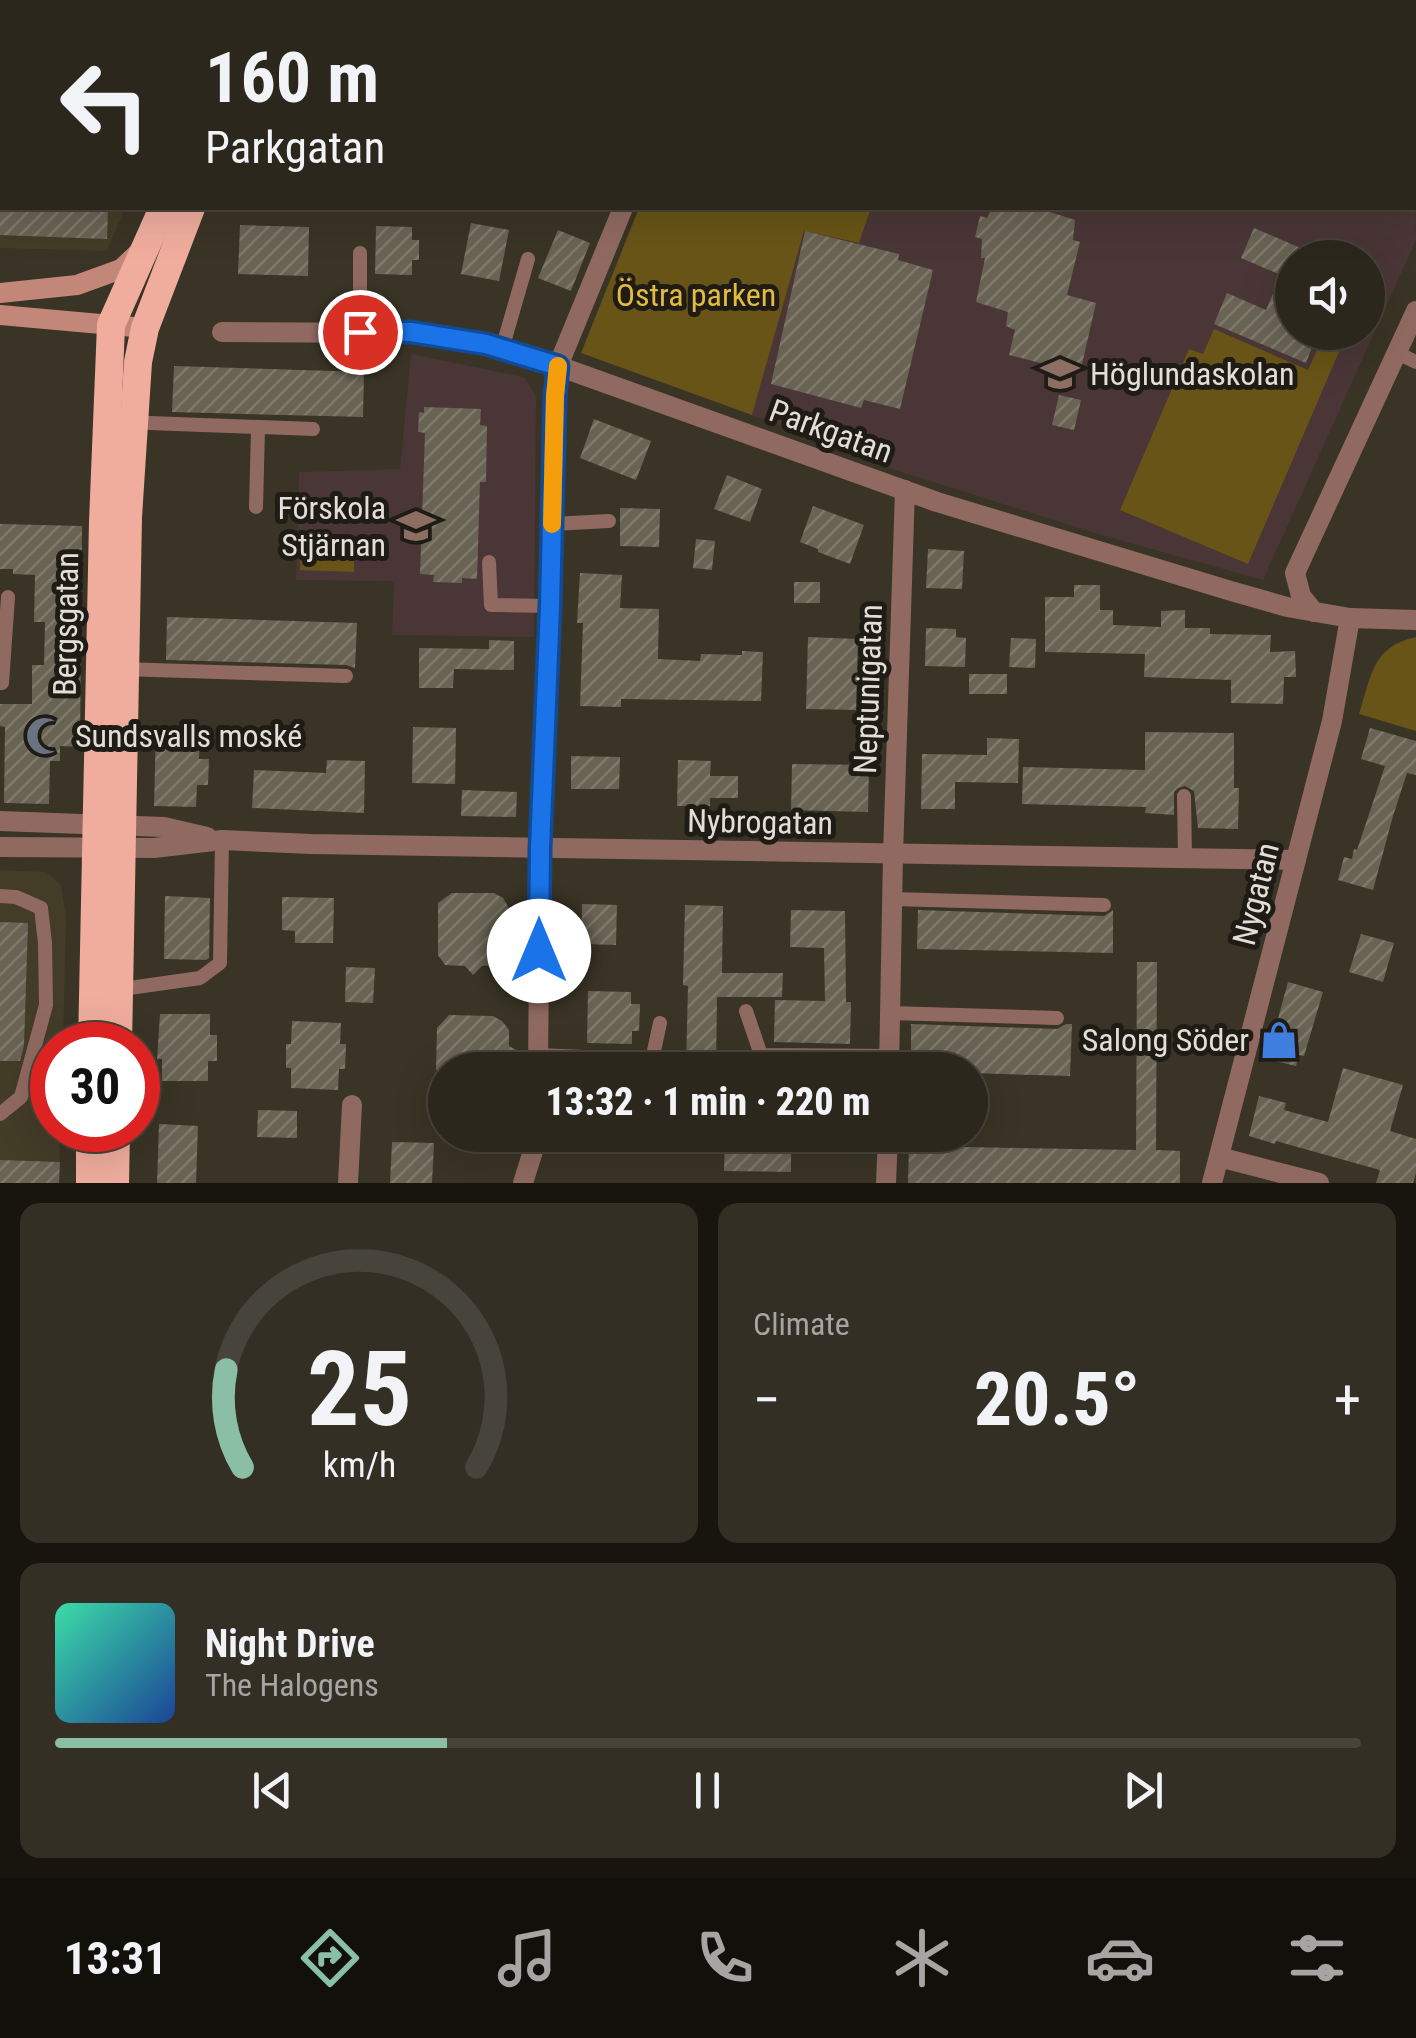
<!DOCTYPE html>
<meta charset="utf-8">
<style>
:root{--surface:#2b271c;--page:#332f25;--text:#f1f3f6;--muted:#a6a5a3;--line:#47443b;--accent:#8abfa5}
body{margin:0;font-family:"Roboto Condensed",sans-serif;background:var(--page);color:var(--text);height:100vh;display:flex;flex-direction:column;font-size:38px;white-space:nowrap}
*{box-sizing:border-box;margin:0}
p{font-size:32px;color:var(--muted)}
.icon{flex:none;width:55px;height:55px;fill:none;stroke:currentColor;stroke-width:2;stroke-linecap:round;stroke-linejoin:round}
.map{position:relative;height:1183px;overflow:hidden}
.sheet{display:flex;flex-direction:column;gap:20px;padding:20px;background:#18150f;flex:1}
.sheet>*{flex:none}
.guide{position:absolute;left:0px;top:0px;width:1418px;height:210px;box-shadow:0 10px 40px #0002,0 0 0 2px var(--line);background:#2b271c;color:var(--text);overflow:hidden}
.fabs{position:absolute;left:1275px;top:240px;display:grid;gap:20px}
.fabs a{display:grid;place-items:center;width:110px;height:110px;border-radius:50%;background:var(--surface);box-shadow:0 10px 40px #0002,0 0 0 2px var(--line);font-size:50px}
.speed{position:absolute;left:30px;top:1022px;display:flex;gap:20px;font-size:50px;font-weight:700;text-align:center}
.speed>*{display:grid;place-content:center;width:130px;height:130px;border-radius:50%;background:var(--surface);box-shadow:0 10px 40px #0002,0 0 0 2px var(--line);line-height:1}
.speed .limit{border:15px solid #d22;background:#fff;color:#111}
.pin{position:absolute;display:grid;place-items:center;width:85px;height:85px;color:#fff;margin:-42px;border:5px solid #fff;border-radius:50%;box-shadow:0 2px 10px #0007}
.me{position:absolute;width:110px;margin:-55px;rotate:0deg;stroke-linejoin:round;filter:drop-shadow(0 0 8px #0008)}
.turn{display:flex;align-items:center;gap:35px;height:210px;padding:0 40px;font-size:45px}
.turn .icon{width:130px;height:130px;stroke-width:2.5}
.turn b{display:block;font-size:70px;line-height:85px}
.big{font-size:75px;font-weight:800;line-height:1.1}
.sheet .tile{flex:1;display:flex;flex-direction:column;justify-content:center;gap:15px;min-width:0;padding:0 35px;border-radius:20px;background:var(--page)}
.sheet .dial{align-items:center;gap:0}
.dial svg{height:260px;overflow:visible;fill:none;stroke:var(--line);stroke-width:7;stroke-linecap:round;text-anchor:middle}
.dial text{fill:var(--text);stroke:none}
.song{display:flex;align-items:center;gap:30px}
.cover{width:120px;height:120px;border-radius:15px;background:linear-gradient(135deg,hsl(160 70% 55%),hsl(220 70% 35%))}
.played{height:10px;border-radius:5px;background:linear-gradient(90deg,var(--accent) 30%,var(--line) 30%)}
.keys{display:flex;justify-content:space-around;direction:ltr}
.heat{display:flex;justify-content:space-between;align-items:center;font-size:55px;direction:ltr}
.sheet .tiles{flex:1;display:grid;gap:20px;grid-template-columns:1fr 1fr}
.tile:last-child{grid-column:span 2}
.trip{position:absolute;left:428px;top:1052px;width:560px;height:100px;border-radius:50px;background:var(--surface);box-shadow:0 10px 40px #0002,0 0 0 2px var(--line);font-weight:800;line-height:100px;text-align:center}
.tab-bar{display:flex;height:160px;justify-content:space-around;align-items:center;background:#11100b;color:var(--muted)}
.tab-bar .icon{width:70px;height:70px}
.tab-bar .active{color:var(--accent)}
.tab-bar b{font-size:45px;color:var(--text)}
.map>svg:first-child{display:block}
.built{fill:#433c27}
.education{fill:#4a3636;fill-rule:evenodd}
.green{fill:#685416}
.building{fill:url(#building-hatch)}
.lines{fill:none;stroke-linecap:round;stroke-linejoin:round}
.service{stroke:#906a61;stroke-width:14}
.minor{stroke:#906a61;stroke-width:20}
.tertiary{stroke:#906a61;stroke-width:20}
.secondary{stroke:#c38779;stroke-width:20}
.trunk{stroke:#f0ad9e;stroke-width:28}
.route-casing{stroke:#114b97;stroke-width:25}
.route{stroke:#1a73e8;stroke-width:18}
.slow{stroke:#f59e0b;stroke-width:18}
.labels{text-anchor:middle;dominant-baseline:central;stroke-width:10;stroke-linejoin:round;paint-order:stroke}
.park-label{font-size:32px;fill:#e2bb3f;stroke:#1e1c15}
.poi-label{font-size:32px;fill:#e3dfd6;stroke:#1e1c15;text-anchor:start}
.street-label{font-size:32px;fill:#e3dfd6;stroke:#1e1c15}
</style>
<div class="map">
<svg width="1416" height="1183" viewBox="0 0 1416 1183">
<defs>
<pattern id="building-hatch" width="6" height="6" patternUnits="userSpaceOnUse" patternTransform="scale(2.5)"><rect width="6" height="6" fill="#696354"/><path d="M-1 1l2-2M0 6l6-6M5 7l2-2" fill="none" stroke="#7e796c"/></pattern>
</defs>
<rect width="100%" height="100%" fill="#393425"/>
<!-- built -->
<g class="built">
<polygon points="0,0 175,0 175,2 2,2 2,208 125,208 107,251 0,248"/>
<polygon points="0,870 46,872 61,885 66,917 63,1045 52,1045 52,1130 60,1130 59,1183 0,1183"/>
</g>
<!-- education -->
<g class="education">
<path d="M1415,136L1416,240L1263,580L1098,534L889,468L752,415L804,231L859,243L871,208H1415ZM1292,258H1368V332H1292Z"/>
<polygon points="411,354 524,377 536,396 534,637 392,635 394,581 296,580 299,472 400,469"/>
</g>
<!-- green -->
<g class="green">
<polygon points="308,0 942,0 941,2 315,2"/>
<polygon points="639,208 871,208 859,243 804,231 752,415 581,353"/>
<polygon points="1214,329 1308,370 1325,333 1347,333 1248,564 1120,510 1189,349 1203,354"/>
<polygon points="301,533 341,535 354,544 354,572 300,570"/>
<path d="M1416,637V731L1359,714C1371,677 1372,646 1416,637Z"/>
</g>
<!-- building -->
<g class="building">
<polygon points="0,208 108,208 107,239 0,235"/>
<polygon points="992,208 1051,208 1050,212 1075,220 1073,240 1080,242 1067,295 1096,303 1080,373 1009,355 1015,330 1006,326 1008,312 976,302 985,258 981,258 982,239 975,237 980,216 987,218"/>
<polygon points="471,223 509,230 499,281 461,274"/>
<polygon points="240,225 309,227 308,276 238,274"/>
<polygon points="376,226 412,227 412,240 419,240 419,260 412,260 412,275 375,274"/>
<polygon points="1254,228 1303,249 1300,258 1292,258 1292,332 1318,332 1306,363 1214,324 1227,293 1266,310 1281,275 1241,258"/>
<polygon points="558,230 590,243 571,291 538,278"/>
<polygon points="805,231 899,254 898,260 933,270 900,409 864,400 861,408 771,384"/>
<polygon points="174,366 364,372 363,417 172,412"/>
<polygon points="1059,395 1081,400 1074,430 1052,425"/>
<polygon points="424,407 481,409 480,425 487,426 486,482 480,482 477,579 462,578 462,583 433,582 434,575 420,574 425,433 418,432 419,412 424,413"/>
<polygon points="594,419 651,441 636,480 580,458"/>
<polygon points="727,475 762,489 750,522 714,509"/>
<polygon points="813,506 864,525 850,564 818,552 818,549 800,542"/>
<polygon points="620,508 660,509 659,547 620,546"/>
<polygon points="0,524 82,526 80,747 60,746 60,761 50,761 49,804 4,803 5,727 0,726 0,704 32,704 32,665 44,665 45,622 34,622 35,575 13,574 13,569 0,569"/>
<polygon points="696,539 715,541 712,570 693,568"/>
<polygon points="928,549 964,551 962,589 926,588"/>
<polygon points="580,573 622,575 620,608 659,609 658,659 700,661 701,654 742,655 742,651 763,652 761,701 621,699 621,707 580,706 583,623 577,623"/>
<rect x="794" y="582" width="26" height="21"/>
<polygon points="1074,585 1100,585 1100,610 1113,610 1113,625 1161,627 1161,611 1185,610 1185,628 1210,628 1210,634 1271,635 1270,652 1295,651 1296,677 1284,677 1283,704 1231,703 1231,680 1144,677 1145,654 1045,652 1045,597 1074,597"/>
<polygon points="167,617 357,623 355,668 346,665 166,660"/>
<polygon points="926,628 956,629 956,637 966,638 965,667 925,666"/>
<polygon points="808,637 858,639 856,710 806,709"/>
<polygon points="1011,638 1036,639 1035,668 1009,667"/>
<polygon points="489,640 514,641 514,670 454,669 453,688 419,688 419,648 489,649"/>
<rect x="969" y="674" width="38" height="20"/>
<polygon points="413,727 456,728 455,784 412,783"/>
<polygon points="1370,728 1416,741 1416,775 1407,773 1393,816 1373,890 1338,880 1344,857 1352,859 1354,849 1357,850 1385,766 1361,759"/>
<polygon points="156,729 200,730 199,759 209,759 208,785 197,785 196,807 154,806"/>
<polygon points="1145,732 1234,733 1234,788 1239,788 1238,829 1198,828 1194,791 1185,786 1178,788 1174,792 1174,815 1145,813 1146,807 1022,804 1023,767 1145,770"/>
<polygon points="987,738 1019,739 1018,783 955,782 955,809 921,809 922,754 987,755"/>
<polygon points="571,756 620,757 619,789 571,789"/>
<polygon points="327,760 365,761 364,813 252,808 254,770 326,773"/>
<polygon points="678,760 711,761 710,776 738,776 738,798 710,798 710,806 677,806"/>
<polygon points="792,764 869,765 868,812 791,810"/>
<polygon points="462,790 517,792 516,817 461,816"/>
<polygon points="452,893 494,893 503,898 509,908 509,921 524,928 510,935 510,948 505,958 494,965 482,966 473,975 465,966 445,965 438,955 438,903"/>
<polygon points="165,896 210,898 209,958 206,960 164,959"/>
<polygon points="282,897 334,898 333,943 295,943 295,931 282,930"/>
<polygon points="582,904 617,905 616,945 581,944"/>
<polygon points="685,905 723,906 722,973 783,973 782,997 717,997 716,1068 686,1067 688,986 683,985"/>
<polygon points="791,910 845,911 846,1002 851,1002 850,1044 774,1042 775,1000 825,1001 824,948 790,947"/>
<polygon points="918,910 1104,916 1113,910 1113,953 917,949"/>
<polygon points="0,922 28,923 24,1045 20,1061 0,1061"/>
<polygon points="1361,934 1394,943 1383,982 1349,972"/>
<polygon points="1137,962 1157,962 1156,1150 1180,1151 1180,1183 908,1183 909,1146 1136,1150"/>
<polygon points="346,967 375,968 373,1003 345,1002"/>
<polygon points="1288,982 1323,992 1304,1056 1299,1055 1296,1066 1267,1059"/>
<polygon points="588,991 631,992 631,1004 640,1004 639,1031 632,1031 632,1044 587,1043"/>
<polygon points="160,1014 210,1014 210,1035 217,1035 217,1061 208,1061 208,1081 162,1081 162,1059 157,1059"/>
<polygon points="449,1015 493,1016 502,1021 509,1030 509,1046 522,1053 509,1062 508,1070 436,1070 437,1028"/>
<polygon points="292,1021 341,1023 340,1044 346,1044 345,1069 339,1069 338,1090 291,1088 291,1068 286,1068 286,1044 291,1044"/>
<polygon points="911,1024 1057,1029 1066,1024 1072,1024 1070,1076 970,1073 970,1070 911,1070"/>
<polygon points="1343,1068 1403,1085 1390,1131 1416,1139 1416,1173 1413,1183 1376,1183 1380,1170 1276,1141 1275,1144 1249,1136 1259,1096 1286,1103 1284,1110 1328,1122"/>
<polygon points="258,1110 297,1111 297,1138 257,1137"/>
<polygon points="159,1124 198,1126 196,1183 157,1183"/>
<polygon points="725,1137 791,1139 791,1172 724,1171"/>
<polygon points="392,1142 434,1143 432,1183 390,1183"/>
<polygon points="0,1160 60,1162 59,1183 0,1183"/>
</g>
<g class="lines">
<!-- service -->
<g class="service">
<polyline points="112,2 113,0"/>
<polyline points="0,68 2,68"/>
<polyline points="360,253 360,332"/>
<polyline points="502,349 528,259"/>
<polyline points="1397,353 1416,362"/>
<polyline points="149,423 313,429"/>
<polyline points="256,507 258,429"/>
<polyline points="552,524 609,521"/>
<polyline points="489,562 491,605 550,606"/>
<polyline points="122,669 346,676"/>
<polyline points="0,683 2,683 8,597"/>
<polyline points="1184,796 1185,859"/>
<polyline points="0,896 16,897 41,908 45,943 46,1005 21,1097 0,1114"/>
<polyline points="892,899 1104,905"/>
<polyline points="115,990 200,978 220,963 222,840"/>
<polyline points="746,1011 760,1052 764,1055 889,1056"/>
<polyline points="890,1013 1057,1018"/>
<polyline points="538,1055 652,1060 660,1023"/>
</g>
<!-- minor -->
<g class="minor">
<polyline points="1165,0 1170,2"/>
<polyline points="707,2 708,0"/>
<polyline points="1415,116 1416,117"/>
<polyline points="222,332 411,333 487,344 558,366 937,502 1231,591 1287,607 1350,618 1416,620"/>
<polyline points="1314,612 1301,596 1295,573 1416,311"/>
<polyline points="0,821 164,827 207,837"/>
<polyline points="0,847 154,848 222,840 311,844 1296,860"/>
<polyline points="538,1070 540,848 550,606 555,395 558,366 623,208"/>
<polyline points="889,1070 893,855 905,490"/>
<polyline points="1219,1157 1319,1183"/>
<polyline points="348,1183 352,1105"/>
<polyline points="523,1183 538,1135"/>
<polyline points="886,1183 888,1135"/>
<polyline points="1212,1183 1332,721 1350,618"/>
</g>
<!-- tertiary -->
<polyline class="tertiary" points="277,2 278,0"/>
<!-- secondary -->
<g class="secondary">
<polyline points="0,293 77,285 121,269 138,253"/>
<polyline points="0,315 145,328"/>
</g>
<!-- trunk -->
<g class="trunk">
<polyline points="223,2 224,0"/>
<polyline points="252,2 252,0"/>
<polyline points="92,1045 103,522 111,325 163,208"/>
<polyline points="118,1045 128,517 138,362 145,328 191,208"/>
<polyline points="90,1183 90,1130"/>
<polyline points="115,1183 116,1130"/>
</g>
</g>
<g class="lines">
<!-- route casing -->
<g class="route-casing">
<polyline id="route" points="360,332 411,332 486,344 558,366 555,396 550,606 540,848 539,951"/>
</g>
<!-- route -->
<use href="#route" class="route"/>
<!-- slow -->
<polyline class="slow" points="552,524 555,396 558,366"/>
</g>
<!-- icons -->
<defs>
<g id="school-bare" transform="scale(3)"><path d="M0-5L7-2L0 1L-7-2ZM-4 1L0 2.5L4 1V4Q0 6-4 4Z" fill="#8d6e63" stroke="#1e1c15" stroke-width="2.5" paint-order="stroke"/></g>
<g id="mosque-bare" transform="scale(3)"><path d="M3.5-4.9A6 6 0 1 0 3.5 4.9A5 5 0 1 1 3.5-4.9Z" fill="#6b7280" stroke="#1e1c15" stroke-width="2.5" paint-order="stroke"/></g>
<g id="shop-bare" transform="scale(3)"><path d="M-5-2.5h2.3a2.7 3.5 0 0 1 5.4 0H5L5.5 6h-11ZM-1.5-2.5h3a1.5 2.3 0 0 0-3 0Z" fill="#3f7fe0" stroke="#1e1c15" stroke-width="2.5" paint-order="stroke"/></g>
</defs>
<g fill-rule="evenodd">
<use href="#school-bare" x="1060" y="374"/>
<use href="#school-bare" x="416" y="526"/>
<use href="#mosque-bare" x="45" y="736"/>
<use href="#shop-bare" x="1279" y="1040"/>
</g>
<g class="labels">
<!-- park labels -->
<g class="park-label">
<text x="696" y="295">Östra parken</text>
</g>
<!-- poi labels -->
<g class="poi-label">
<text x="1090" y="374">Höglundaskolan</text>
<text x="386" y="508" text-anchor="end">Förskola<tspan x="386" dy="37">Stjärnan</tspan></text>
<text x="75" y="736">Sundsvalls moské</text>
<text x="1249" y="1040" text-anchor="end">Salong Söder</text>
</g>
<!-- street labels -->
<g class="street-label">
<text transform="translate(831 431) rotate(20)">Parkgatan</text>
<text transform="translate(66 624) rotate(-89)">Bergsgatan</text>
<text transform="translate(868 689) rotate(-88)">Neptunigatan</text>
<text transform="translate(760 822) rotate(1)">Nybrogatan</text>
<text transform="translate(1256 894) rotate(-76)">Nygatan</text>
</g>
</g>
</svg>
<div class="fabs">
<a><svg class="icon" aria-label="sound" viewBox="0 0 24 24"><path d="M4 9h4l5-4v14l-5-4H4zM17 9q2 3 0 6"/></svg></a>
</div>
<div class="speed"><div class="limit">30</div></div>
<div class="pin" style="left:360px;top:332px;background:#d93025"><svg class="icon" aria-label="arrive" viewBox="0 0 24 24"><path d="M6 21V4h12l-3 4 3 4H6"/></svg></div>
<svg class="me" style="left:539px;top:951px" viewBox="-20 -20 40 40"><circle r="19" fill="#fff"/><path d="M0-13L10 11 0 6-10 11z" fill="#1a73e8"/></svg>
<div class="trip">13:32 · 1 min · 220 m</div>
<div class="guide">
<div class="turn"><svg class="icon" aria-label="left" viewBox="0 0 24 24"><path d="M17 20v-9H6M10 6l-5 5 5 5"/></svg><div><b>160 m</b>Parkgatan</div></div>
</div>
</div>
<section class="sheet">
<div class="tiles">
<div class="tile dial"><svg viewBox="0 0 100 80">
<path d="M14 69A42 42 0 1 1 86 69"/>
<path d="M14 69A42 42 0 0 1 9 39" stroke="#8abfa5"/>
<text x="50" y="56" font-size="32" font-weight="700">25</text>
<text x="50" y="72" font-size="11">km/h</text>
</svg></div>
<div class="tile"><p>Climate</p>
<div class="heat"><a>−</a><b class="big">20.5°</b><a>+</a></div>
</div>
<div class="tile">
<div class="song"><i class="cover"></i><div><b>Night Drive</b><p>The Halogens</p></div></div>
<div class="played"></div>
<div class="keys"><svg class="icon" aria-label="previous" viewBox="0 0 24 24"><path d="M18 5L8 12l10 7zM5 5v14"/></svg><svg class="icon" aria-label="pause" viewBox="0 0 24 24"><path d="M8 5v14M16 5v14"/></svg><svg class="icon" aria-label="next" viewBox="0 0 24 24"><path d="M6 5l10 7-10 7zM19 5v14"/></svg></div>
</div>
</div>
</section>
<nav class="tab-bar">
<b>13:31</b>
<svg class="icon active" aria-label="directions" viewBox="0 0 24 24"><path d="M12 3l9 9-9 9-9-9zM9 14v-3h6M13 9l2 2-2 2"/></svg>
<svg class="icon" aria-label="music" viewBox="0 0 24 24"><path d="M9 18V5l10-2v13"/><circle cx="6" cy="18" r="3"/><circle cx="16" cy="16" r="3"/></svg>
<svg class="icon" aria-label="phone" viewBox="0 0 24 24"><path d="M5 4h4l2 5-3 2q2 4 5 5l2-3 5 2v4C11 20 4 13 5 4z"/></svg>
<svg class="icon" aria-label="climate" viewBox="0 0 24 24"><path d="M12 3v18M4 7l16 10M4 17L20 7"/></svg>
<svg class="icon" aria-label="car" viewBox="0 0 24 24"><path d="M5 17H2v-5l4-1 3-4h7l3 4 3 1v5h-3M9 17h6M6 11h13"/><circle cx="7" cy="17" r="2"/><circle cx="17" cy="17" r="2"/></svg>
<svg class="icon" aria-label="filters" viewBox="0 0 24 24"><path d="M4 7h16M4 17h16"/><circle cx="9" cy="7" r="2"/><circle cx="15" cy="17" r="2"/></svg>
</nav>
